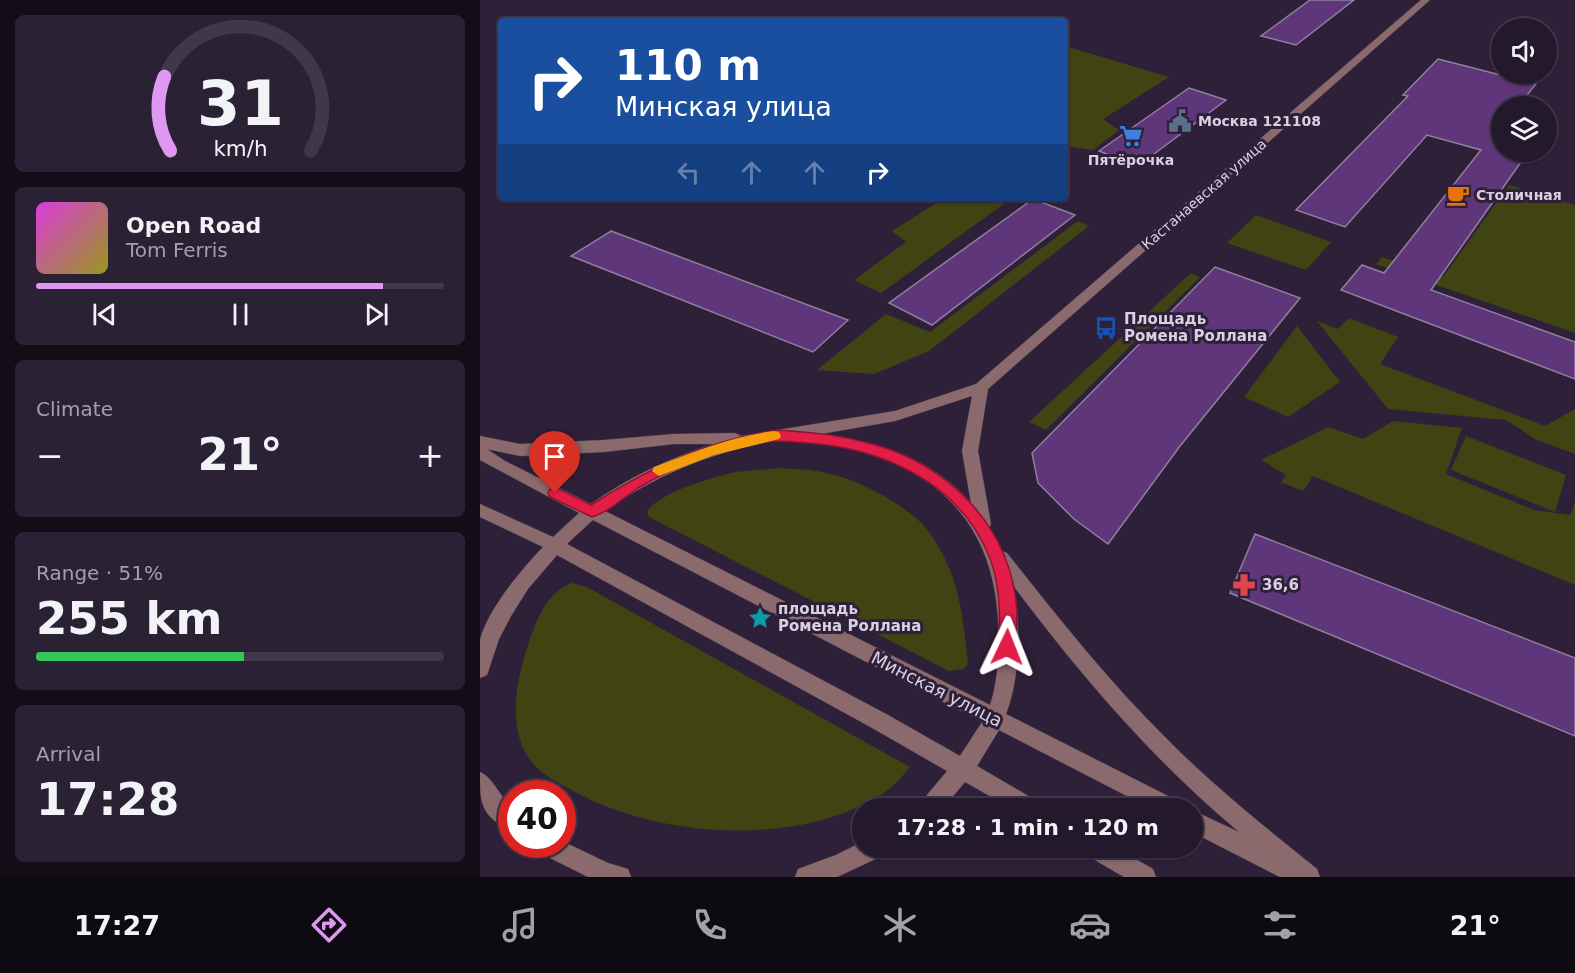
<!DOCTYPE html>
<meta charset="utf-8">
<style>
:root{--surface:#23182c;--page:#2b2134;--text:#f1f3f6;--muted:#a3a0a9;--line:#403748;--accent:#de98f2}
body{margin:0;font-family:"DejaVu Sans",sans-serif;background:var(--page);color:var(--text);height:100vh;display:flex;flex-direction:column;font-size:22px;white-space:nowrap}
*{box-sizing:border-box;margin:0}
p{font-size:20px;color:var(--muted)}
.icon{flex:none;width:33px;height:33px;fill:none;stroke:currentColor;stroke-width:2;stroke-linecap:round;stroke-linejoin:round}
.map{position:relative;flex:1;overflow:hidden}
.side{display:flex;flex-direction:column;gap:15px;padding:15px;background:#130d18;width:480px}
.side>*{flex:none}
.hud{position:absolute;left:18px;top:18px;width:570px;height:183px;border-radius:6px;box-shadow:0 2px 4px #0004,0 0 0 2px var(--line);background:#1a4fa0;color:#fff;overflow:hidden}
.tools{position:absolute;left:1011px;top:18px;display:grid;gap:12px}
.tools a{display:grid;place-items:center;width:66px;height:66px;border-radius:50%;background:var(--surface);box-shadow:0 2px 4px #0004,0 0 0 2px var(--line);font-size:30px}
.speed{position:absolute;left:18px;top:780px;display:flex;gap:12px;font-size:30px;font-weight:700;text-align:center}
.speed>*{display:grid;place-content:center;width:78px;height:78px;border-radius:50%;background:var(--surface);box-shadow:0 2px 4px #0004,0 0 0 2px var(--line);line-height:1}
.speed .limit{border:9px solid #d22;background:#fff;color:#111}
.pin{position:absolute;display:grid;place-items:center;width:51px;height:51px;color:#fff;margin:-62px -26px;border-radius:50% 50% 50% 0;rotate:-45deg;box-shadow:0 0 6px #0007}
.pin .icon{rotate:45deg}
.me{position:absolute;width:66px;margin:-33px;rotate:2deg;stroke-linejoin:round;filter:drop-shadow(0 0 4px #0008)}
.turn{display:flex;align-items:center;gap:21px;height:126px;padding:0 18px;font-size:27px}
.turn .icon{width:78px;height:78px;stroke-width:2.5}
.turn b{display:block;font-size:42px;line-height:51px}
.lanes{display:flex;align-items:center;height:57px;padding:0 18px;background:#0003;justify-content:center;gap:30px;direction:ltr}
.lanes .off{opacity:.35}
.big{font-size:45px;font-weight:700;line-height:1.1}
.side .card{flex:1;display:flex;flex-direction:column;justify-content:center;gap:9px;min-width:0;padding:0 21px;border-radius:9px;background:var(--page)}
.side .dial{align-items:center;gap:0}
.dial svg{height:156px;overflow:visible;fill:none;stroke:var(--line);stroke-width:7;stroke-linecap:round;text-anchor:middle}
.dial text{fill:var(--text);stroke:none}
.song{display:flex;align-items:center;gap:18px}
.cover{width:72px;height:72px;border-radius:9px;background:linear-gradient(135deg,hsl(300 70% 55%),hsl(60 70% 35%))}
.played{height:6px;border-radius:3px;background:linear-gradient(90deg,var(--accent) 85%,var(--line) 85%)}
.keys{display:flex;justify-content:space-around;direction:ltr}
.heat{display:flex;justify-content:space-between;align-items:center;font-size:33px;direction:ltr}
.charge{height:9px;border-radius:4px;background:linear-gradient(90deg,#34c759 51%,var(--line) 0)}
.trip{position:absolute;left:372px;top:798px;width:351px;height:60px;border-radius:30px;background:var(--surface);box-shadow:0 2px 4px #0004,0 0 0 2px var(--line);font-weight:700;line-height:60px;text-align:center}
.tab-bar{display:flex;height:96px;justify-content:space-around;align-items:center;background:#0e0a12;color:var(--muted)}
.tab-bar .icon{width:42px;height:42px}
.tab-bar .active{color:var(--accent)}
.tab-bar b{font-size:27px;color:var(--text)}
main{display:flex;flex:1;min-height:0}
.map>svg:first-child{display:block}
.green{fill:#3f4412}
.building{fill:#60367b;stroke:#907f9e;stroke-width:1.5}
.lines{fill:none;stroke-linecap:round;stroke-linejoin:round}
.secondary-casing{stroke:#4a3d52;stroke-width:1}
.secondary{fill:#8a6a6d;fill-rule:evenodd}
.route{fill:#e11d48;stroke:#92132f;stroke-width:1.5}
.slow{fill:#f59e0b}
.labels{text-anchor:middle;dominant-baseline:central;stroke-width:6;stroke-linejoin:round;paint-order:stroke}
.far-poi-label{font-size:14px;font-weight:bold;fill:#dad0e1;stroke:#2f203a;text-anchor:start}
.far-street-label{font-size:14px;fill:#dad0e1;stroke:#2f203a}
.poi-label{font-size:15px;font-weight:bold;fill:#dad0e1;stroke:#2f203a;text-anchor:start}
.near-street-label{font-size:18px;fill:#dad0e1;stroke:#2f203a}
</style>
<main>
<section class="side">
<div class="card dial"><svg viewBox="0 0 100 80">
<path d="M14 69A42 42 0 1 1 86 69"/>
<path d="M14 69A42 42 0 0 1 11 31" stroke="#de98f2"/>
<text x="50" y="56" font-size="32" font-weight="700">31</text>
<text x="50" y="72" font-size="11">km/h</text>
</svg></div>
<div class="card">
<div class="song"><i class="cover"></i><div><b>Open Road</b><p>Tom Ferris</p></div></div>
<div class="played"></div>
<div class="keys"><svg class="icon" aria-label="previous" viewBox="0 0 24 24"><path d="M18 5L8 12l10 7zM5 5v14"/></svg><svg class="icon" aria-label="pause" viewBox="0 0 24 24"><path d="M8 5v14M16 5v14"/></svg><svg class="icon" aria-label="next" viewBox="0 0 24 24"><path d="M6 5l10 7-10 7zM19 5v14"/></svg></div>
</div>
<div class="card"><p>Climate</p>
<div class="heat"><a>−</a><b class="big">21°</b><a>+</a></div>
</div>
<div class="card"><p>Range · 51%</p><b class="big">255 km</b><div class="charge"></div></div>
<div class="card"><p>Arrival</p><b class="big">17:28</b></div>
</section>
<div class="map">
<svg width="1095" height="877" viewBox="0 0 1095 877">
<rect width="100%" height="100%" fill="#2f203a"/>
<!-- green -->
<g class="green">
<polygon points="585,46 689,77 623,119 639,130 613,150 585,146"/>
<polygon points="1029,185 1095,205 1095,333 896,264 902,257 963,277"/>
<polygon points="464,198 532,198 401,293 374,280 426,242 412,231"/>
<polygon points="776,215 851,242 826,270 747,243"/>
<polygon points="598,221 609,226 449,351 394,374 337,370 406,314 450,332"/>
<polygon points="711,273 720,277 566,430 549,422"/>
<polygon points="869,318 918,337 900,364 1065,426 1095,409 1095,454 1055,439 1026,420 908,409 837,321 858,329"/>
<polygon points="817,326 860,382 808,417 764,397"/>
<polygon points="913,421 982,428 966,474 1054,510 1090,515 1095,502 1095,585 833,476 823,491 801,482 806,475 781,460 848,427 883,439"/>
<polygon points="986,436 1086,475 1075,512 971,470"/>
<path d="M299,468C311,469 324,469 336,471C371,476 412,497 438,520C453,533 467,560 473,578C482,605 485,635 488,664L484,669L469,671L169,517L167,512C177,493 235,476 257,472C270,470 285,470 299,468Z"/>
<path d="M92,583L107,587L430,767C423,775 416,784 408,790C327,847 188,839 103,796C85,786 64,778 51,761C27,730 36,682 47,648C56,622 65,593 92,583Z"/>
</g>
<!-- building -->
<g class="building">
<polygon points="830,0 874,0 816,45 781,36"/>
<polygon points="958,59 1056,84 1038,106 1022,106 1022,127 1016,134 1022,136 1022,152 1048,152 951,290 1095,342 1095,379 861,290 882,265 904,273 1001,150 947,135 865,227 816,210 928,96 923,95"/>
<polygon points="709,88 746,100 658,166 619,151"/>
<polygon points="553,199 595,215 452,325 409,303"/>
<polygon points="131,231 368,320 333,352 91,256"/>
<polygon points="735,267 820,298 700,446 628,544 594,519 558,483 552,453"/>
<polygon points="775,534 1095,658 1095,736 750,593"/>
</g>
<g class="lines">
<!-- secondary casing -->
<g class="secondary-casing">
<g id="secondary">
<path d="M941,0H950L508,389L498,451L511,524L509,528L522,551L527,553C577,616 627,680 685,737C732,785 785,827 837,869L840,877H800L712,832V810L759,832C672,759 600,675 532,584C542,622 540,678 526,714L698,801L701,808H670L519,730L497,766L557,801L560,808H531L485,782L463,808H439L442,801L467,771L394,729L77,555L48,589L31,616L19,639L7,675L0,678C0,666 0,651 0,640C8,609 41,570 63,547L0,517V504L73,537L99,513L0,460V436L40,444L124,440L194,434L255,433L261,436L415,411L496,384ZM492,396L482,451L491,503C453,459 397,441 341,434L415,421ZM318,437L320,441L325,442C340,445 355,445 370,449C460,470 513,526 518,620C519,649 519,678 510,705L125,511C182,470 248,446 318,437ZM194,444H234C190,458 149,477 111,504L25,461L7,449L40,456L124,452ZM113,520L502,722L480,756L408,715L87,544Z"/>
<path d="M0,772C14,778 19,797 32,806V830C0,817 0,802 0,772Z"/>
<polygon points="82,841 128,863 148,869 151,877 108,877 58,852 55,844 82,844"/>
<polygon points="382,842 382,848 405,848 402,856 357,877 315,877 318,869 356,855"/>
<polygon points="605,848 636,848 673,869 676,877 644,877 608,856"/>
</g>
</g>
<!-- secondary -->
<use href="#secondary" class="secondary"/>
</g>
<!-- route -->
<path class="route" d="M298,430C326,432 353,434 380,441C463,459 531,523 537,611C537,623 536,635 536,647L533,653L527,655L521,653L519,647C520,614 521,580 506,549C474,480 400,448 327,443C310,441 294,440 277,443C237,451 193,467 158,488C143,498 129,512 112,517L70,497L68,493L70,489L75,487L111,505C168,468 230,439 298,430Z"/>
<!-- slow -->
<path class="slow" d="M294,431L299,432L301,436L299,439L234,455L179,476L172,471L174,467C213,452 253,436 294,431Z"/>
<!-- icons -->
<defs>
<g id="civic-bare" transform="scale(1.8)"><path d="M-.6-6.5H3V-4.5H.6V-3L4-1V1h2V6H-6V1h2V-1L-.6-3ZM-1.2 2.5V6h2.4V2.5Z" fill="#5c6f8a" stroke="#2f203a" stroke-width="2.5" paint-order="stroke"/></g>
<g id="supermarket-bare" transform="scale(1.8)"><path d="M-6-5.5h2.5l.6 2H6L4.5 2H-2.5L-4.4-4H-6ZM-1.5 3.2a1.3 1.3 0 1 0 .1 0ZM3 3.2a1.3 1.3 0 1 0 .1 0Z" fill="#3f7fe0" stroke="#2f203a" stroke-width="2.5" paint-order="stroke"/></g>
<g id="cafe-bare" transform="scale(1.8)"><path d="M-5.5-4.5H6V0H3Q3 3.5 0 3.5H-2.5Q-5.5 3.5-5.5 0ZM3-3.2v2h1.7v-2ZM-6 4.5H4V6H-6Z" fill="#e8710a" stroke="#2f203a" stroke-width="2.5" paint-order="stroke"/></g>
<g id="bus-bare" transform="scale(1.8)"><path d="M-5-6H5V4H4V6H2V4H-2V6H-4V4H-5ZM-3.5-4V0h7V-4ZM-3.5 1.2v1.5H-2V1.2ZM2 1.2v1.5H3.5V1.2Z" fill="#1a4fb4" stroke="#2f203a" stroke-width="2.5" paint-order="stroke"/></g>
<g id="pharmacy-bare" transform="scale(1.8)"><path d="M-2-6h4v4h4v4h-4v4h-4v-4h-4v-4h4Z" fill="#e0444e" stroke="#2f203a" stroke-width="2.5" paint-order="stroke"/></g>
<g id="sight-bare" transform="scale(1.8)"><path d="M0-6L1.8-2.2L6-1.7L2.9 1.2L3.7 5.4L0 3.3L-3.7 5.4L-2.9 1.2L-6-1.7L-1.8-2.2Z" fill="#0f9aa8" stroke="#2f203a" stroke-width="2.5" paint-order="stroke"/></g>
</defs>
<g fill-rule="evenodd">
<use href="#civic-bare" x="700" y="121"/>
<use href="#supermarket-bare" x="651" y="136"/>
<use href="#cafe-bare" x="978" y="195"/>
<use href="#bus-bare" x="626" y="328"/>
<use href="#pharmacy-bare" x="764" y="585"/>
<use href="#sight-bare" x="280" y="618"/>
</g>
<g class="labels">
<!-- far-poi labels -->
<g class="far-poi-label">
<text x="718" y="121">Москва 121108</text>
<text x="651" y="160" text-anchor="middle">Пятёрочка</text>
<text x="996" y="195">Столичная</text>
</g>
<!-- far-street labels -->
<g class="far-street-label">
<text transform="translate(724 194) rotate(-41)">Кастанаевская улица</text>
</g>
<!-- poi labels -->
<g class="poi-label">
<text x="644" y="319">Площадь<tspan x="644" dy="17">Ромена Роллана</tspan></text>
<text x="782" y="585">36,6</text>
<text x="298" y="609">площадь<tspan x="298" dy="17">Ромена Роллана</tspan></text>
</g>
<!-- near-street labels -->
<g class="near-street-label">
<text transform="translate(457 689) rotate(27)">Минская улица</text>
</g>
</g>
</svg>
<div class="tools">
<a><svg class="icon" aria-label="sound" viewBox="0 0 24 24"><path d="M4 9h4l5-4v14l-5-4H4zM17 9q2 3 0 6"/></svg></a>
<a><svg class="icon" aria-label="layers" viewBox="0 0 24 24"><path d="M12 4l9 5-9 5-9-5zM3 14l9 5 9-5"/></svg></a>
</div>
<div class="speed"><div class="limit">40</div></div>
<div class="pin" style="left:75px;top:493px;background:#d93025"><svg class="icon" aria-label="arrive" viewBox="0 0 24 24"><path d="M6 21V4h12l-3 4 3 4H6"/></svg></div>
<svg class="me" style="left:527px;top:647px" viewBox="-20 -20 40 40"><path d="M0-17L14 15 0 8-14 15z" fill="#e11d48" stroke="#fff" stroke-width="4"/></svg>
<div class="trip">17:28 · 1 min · 120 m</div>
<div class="hud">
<div class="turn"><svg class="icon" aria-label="right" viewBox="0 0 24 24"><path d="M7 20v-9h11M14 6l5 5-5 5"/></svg><div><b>110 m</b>Минская улица</div></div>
<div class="lanes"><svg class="icon off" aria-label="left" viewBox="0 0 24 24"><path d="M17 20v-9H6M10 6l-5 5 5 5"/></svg><svg class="icon off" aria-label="ahead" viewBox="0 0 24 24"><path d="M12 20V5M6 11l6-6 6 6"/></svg><svg class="icon off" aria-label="ahead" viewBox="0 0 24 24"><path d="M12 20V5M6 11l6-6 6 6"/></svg><svg class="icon" aria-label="right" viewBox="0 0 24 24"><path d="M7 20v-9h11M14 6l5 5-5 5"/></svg></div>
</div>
</div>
</main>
<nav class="tab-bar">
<b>17:27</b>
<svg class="icon active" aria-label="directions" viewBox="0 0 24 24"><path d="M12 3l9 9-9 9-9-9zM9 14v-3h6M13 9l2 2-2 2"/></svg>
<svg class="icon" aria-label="music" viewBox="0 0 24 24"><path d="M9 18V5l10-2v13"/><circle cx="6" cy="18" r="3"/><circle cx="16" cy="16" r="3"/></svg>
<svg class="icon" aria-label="phone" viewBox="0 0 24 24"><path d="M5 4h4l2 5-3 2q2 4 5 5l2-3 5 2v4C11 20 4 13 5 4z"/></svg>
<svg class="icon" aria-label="climate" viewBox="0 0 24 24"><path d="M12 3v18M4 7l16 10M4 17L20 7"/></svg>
<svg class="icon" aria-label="car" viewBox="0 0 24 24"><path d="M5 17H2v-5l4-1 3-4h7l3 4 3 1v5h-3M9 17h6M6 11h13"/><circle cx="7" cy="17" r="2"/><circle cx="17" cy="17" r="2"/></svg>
<svg class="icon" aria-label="filters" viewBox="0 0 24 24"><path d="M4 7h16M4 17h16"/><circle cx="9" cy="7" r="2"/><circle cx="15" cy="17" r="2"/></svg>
<b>21°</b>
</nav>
